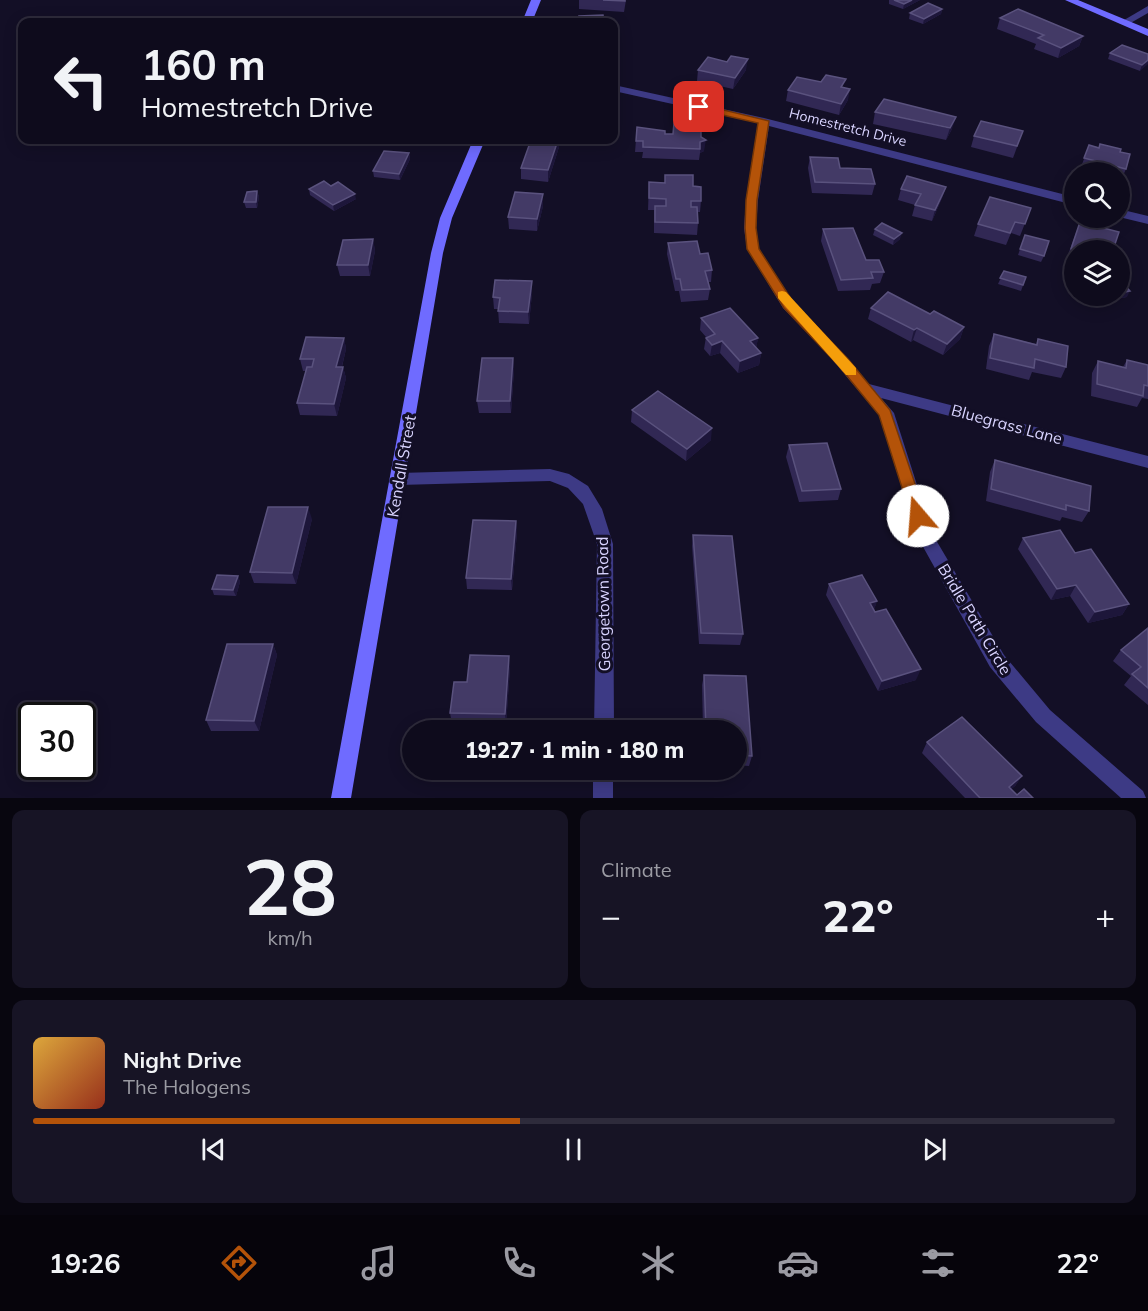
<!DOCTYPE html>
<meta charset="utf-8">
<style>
:root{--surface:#0e0b1c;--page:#171425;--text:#f1f3f6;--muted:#9b9ba3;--line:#2e2b3b;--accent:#b45309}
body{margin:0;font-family:Mulish,sans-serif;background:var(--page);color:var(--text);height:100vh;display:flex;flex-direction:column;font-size:22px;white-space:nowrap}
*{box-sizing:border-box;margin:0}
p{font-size:20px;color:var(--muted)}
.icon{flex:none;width:33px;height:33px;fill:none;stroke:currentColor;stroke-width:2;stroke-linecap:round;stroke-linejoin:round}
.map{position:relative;height:798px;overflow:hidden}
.side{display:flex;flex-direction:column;gap:12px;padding:12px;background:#08060f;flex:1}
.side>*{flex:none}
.top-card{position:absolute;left:18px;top:18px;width:600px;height:126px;border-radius:12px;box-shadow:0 3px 15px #0003,0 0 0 2px var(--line);background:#0e0b1c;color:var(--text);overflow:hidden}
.tools{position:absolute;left:1064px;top:162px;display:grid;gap:12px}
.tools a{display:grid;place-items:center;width:66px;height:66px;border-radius:50%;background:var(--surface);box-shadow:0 3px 15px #0003,0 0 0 2px var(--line);font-size:30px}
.speed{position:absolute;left:18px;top:702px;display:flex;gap:12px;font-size:30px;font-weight:700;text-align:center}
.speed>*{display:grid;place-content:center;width:78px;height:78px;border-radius:50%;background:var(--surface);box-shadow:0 3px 15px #0003,0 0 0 2px var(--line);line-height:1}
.speed .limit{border:3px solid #111;border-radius:9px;background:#fff;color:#111}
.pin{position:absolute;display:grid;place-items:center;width:51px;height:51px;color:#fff;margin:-26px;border-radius:12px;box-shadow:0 3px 9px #0006}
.me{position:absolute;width:66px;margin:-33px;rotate:342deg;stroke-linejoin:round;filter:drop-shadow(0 0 4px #0008)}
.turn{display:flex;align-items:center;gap:21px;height:126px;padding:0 24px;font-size:27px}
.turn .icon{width:78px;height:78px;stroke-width:2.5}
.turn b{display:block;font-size:42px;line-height:51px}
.big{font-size:45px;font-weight:800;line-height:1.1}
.side .widget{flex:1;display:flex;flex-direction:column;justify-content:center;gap:9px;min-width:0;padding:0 21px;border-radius:12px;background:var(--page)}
.side .dial{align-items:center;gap:0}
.dial b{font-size:78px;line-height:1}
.song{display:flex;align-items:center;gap:18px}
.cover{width:72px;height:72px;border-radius:9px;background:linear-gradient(135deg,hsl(40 70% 55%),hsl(10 70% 35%))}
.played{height:6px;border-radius:3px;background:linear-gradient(90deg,var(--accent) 45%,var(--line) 45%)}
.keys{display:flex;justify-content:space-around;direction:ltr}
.heat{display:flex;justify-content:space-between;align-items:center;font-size:33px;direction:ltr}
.side .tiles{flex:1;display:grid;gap:12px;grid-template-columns:1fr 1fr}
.widget:last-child{grid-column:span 2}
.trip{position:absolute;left:402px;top:720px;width:345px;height:60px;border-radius:30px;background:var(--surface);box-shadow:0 3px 15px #0003,0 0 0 2px var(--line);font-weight:800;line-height:60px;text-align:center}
.dock{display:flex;height:96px;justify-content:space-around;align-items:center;background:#06040b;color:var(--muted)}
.dock .icon{width:42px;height:42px}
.dock .current{color:var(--accent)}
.dock b{font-size:27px;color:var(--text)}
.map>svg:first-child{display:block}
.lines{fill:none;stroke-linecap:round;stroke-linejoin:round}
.street{fill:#3d3a85;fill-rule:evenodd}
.secondary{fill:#6f6bff;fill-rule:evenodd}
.wall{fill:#312854}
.shaded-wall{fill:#1d163a}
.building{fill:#433a66;stroke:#5a527e;stroke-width:1.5}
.route{fill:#b45309;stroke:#753606;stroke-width:1.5}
.slow{fill:#f59e0b}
.labels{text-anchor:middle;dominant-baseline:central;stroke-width:6;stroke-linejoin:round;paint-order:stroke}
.far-street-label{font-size:14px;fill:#d9d4ff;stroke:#130f26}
.street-label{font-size:16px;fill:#d9d4ff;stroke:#130f26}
</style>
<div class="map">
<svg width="1148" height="798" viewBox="0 0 1148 798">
<rect width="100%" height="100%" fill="#130f26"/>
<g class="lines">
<!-- street -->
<g class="street">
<polygon points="1148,6 1148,13 1127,25 1119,23"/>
<polygon points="614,85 764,118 1074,197 1074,205 769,126 758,200 756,228 759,249 793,302 869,384 1148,456 1148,468 881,398 894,413 933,535 1004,655 1050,710 1143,791 1146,798 1121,798 1036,722 990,667 917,536 879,415 826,352 783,308 747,249 744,228 746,200 758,123 614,91"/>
<polygon points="1119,209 1148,216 1148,224 1119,217"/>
<polygon points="550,469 569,474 588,486 602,509 613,544 614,730 594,730 597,544 583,504 568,488 550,481 399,485 393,483 391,479 393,475 399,473"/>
<rect x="593" y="770" width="20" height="28"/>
</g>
<!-- secondary -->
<g class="secondary">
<polygon points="531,0 541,0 532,22 522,22"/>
<polygon points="1065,0 1078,0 1148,29 1148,36"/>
<polygon points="473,140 485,140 452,218 443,253 351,798 331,798 431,253 440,218"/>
</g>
</g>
<!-- wall -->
<g class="wall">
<polygon points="579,0 626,0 624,12 579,9"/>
<polygon points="889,0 920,0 903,9 889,4"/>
<polygon points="942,9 941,14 923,24 909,19 910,13"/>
<polygon points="1000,18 1083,36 1079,46 1058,58 1034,49 1036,44 997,29"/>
<polygon points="1110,53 1148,54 1140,71 1108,59"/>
<polygon points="698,70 746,70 733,89 697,81"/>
<polygon points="844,88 848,100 839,115 786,101 788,90"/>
<polygon points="875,112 952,129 946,140 873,124"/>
<polygon points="674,123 701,137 704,151 700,153 699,160 642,158 643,152 635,152 637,127 665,134 673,134"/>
<polygon points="1023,131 1013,158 971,147 974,136"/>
<polygon points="531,140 559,140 559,147 548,182 521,179 521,168"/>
<polygon points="1089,145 1120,152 1126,169 1121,180 1119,180 1119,172 1091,172 1080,170"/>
<polygon points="409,153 410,159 400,180 374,177 373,171"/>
<polygon points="810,157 840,168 875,184 872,195 812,193 808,168"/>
<polygon points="665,175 693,186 701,201 700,212 698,212 698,223 697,235 654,233 654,210 648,210 649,182 665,183"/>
<polygon points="331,186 356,199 334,211 310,195 309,189"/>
<polygon points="946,187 942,198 932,221 912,216 915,205 898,200 901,189"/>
<polygon points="257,191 259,197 257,208 246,208 244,202"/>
<polygon points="543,194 543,206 537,231 509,229 508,217"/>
<polygon points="1031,208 1020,236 1011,233 1006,245 974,236 978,224"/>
<polygon points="1080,222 1113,250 1074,250 1074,263 1066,260"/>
<polygon points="823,229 866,260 884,272 880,283 872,284 870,290 838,291 821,241"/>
<polygon points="875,229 900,239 893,245 873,235"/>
<polygon points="1025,235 1044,256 1041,262 1018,255"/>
<polygon points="373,239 375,251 370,276 340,276 337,265"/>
<polygon points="668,243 700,254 712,270 711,282 708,282 710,289 708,300 681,302 679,291 675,291 667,254"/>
<polygon points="1004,271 1026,277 1021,291 998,284"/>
<polygon points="532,281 532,293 529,324 499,323 498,309 494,309 493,297"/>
<polygon points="1097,296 1119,296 1127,297 1103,301"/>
<polygon points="871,308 930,314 964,327 960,339 943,355 913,340 911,342 868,319"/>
<polygon points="701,318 758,338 756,348 761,353 759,365 738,373 720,353 710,356 704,349 706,337 700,330"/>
<polygon points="994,334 1036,344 1038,339 1066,367 1061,378 1032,372 1029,380 986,369 989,346"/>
<polygon points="344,338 346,349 342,367 343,367 346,378 337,416 300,415 297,403 306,371 303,371 300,359"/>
<polygon points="513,358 514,370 511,413 479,413 477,401"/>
<polygon points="1127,360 1148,373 1148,399 1142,398 1137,407 1091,396 1092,373 1098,361 1123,367"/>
<polygon points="632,410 711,440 686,461 631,422"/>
<polygon points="789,445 841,489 838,500 799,502 786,457"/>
<polygon points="995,460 1089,511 1082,522 1062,517 1060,521 986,501 990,472"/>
<polygon points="312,519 296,584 254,583 250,572"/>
<polygon points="516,521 517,532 512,590 467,589 466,578"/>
<polygon points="693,535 743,634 740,645 699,644 692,546"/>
<polygon points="1023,538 1075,553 1129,604 1122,615 1088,623 1070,596 1051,600 1018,549"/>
<polygon points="238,576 240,582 236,596 214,595 212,589"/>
<polygon points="829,584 877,601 874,609 916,680 878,691 826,595"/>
<polygon points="1148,628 1148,705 1124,685 1131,676 1113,661 1121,650"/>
<polygon points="273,644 277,655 259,731 211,731 206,720"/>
<polygon points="510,667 506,725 452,724 450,713 467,682"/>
<polygon points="704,675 752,756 749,766 736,765 736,730 703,730 702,685"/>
<polygon points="927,742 1022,776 1015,786 1011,789 1017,795 1033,798 965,798 922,753"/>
</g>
<!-- shaded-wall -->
<g class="shaded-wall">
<polygon points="912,0 920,0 903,9 904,4"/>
<polygon points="942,9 941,14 923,24 924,19"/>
<polygon points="1083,36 1079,46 1058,58 1061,48"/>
<polygon points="748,59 746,70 733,89 735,78"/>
<polygon points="1148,60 1148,64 1140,71 1142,65"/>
<polygon points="850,89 848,100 839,115 841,104"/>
<polygon points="956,117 952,129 946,140 950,128"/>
<polygon points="558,140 559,140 559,147 548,182 548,170"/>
<polygon points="706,140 704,151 700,153 700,142"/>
<polygon points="409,153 410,159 400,180 399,174"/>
<polygon points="946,187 942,198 932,221 935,210"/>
<polygon points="257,191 259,197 257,208 256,202"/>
<polygon points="355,194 356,199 334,211 333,205"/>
<polygon points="543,194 543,206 537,231 537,219"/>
<polygon points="902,233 900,239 893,245 894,239"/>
<polygon points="373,239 375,251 370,276 368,265"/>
<polygon points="532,281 532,293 529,324 528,312"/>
<polygon points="1130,291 1127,297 1103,301 1105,296 1119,296 1119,293"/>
<polygon points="964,327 960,339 943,355 947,344"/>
<polygon points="917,328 913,340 911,342 914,330"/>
<polygon points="344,338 346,349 339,378 336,367"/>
<polygon points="758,338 756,349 750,341"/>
<polygon points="722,341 720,353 710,356 712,345"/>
<polygon points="761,353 759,365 738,373 740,361"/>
<polygon points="513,358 514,370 511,413 510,401"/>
<polygon points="343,367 346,378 337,416 334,404"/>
<polygon points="712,428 711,440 686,461 687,449"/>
<polygon points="308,507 312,519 296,584 292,573"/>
<polygon points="516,521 517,532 512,590 511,579"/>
<polygon points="238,576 240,582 236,596 233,590"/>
<polygon points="1076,585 1070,596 1051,600 1057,589"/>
<polygon points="877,601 873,613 870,603"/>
<polygon points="1129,604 1122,615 1088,623 1095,612"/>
<polygon points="273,644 277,655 259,731 254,721"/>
<polygon points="509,656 510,667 506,725 505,714"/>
<polygon points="921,669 916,680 878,691 882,681"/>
<polygon points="1022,776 1015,786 1002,797 1009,787"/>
</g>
<!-- building -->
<g class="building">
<polygon points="603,0 625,0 625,1"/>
<polygon points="894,0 912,0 904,4"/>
<polygon points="928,3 942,9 924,19 910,13"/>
<polygon points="1018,9 1083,36 1061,48 1038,38 1044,35 1000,18"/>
<polygon points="603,15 604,22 580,22 579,16"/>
<polygon points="1122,45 1148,54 1148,60 1142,65 1110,53"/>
<polygon points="731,56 748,59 735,78 698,70 708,57 727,62"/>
<polygon points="826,75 846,79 841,87 850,89 841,104 788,90 797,77 821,82"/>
<polygon points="884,99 956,117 950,128 875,112"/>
<polygon points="981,121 1023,131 1017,146 974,136"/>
<polygon points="674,123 701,125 701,137 706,140 700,142 700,149 643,147 643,141 636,141 637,127 665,131 665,134 673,134"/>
<polygon points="531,140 558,140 548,170 521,168"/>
<polygon points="1100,144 1121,149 1120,152 1130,154 1126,169 1084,158 1089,145 1099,148"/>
<polygon points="384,151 409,153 399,174 373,171"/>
<polygon points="810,157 838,158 840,168 871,169 875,184 815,182"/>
<polygon points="665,175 693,175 693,186 701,187 701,201 691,201 691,207 697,207 698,223 655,222 655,206 666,206 666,199 649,198 649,182 665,183"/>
<polygon points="907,176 946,187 935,210 915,205 921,194 901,189"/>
<polygon points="324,181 331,186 338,182 355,194 333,205 309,189"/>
<polygon points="257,191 256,202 244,202 247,192"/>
<polygon points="515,192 543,194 537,219 508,217"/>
<polygon points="990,197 1031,208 1025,224 1015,222 1010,233 978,224"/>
<polygon points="1080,222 1119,232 1113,250 1077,250 1071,249"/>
<polygon points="882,223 902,233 894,239 875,229"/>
<polygon points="853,228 866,260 879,260 884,272 871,272 873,278 841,280 823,229"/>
<polygon points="1025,235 1049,241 1044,256 1020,249"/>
<polygon points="373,239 368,265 337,265 343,240"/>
<polygon points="697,241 700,254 708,253 712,270 705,271 710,289 682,290 680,279 676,279 668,243"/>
<polygon points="1004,271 1026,277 1023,285 1000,278"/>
<polygon points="1119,279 1130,291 1119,293"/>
<polygon points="495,280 532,281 528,312 498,311 500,298 493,297"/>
<polygon points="888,292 930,314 934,311 964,327 947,344 917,328 914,330 871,308"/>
<polygon points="730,308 758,338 750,341 761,353 740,361 722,341 712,345 706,338 715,334 701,318"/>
<polygon points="994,334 1037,345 1038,339 1068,346 1066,367 1035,359 1034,368 990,358"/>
<polygon points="306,337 344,338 336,367 343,367 334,404 297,403 307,367 312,367 314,359 300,359"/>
<polygon points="482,358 513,358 510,401 477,401"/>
<polygon points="1127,360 1148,365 1148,386 1144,385 1143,396 1097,384 1098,361 1126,368"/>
<polygon points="658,391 712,428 687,449 632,410"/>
<polygon points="827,443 841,489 802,491 789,445"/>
<polygon points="995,460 1091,486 1089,511 1066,505 1066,510 991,489"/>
<polygon points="268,507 308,507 292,573 250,572"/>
<polygon points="473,520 516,521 511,579 466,578"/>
<polygon points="1060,530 1075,553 1091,549 1129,604 1095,612 1076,585 1057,589 1023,538"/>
<polygon points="693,535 732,536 743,634 701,633"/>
<polygon points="217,575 238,576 233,590 212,589"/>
<polygon points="862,575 877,601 870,603 875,612 886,609 921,669 882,681 829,584"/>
<polygon points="1148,628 1148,688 1132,674 1141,667 1121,650"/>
<polygon points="227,644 273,644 254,721 206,720"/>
<polygon points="470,655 509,656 505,714 450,713 454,682 467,682"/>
<polygon points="704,675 746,676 752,756 736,755 736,730 706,730"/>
<polygon points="962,717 1022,776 1009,787 1017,795 1024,789 1033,798 980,798 927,742"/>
</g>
<!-- route -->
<polygon class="route" points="699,104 769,121 757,200 756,228 759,249 793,302 848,359 890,410 926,516 924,520 918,522 911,516 879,415 838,365 784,308 747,249 745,228 746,200 758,123 696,109 694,107"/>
<!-- slow -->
<polygon class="slow" points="782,291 786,292 856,368 856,375 846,375 778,298 778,292"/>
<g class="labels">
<!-- far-street labels -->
<g class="far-street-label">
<text transform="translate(848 127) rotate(14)">Homestretch Drive</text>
</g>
<!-- street labels -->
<g class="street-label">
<text transform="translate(1007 424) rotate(15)">Bluegrass Lane</text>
<text transform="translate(401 466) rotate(-80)">Kendall Street</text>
<text transform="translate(603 604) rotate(-91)">Georgetown Road</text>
<text transform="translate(975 619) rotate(59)">Bridle Path Circle</text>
</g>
</g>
</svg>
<div class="tools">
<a><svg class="icon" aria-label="search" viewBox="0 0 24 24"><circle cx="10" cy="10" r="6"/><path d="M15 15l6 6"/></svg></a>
<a><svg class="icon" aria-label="layers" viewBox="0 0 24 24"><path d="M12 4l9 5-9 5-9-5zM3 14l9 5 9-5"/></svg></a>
</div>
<div class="speed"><div class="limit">30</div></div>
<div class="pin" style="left:699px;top:107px;background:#d93025"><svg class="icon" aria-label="arrive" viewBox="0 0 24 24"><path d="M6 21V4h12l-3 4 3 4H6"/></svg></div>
<svg class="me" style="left:918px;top:516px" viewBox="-20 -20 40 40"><circle r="19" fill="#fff"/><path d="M0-13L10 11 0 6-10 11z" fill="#b45309"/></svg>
<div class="trip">19:27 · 1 min · 180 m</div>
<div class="top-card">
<div class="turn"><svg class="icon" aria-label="left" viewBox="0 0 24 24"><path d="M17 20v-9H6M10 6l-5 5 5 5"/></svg><div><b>160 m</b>Homestretch Drive</div></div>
</div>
</div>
<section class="side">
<div class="tiles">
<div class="widget dial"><b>28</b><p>km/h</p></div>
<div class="widget"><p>Climate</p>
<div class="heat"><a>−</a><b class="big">22°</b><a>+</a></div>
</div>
<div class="widget">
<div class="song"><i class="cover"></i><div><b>Night Drive</b><p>The Halogens</p></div></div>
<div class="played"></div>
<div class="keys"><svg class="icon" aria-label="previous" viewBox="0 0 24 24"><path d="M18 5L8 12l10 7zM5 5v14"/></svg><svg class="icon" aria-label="pause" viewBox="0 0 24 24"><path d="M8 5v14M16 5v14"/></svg><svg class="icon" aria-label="next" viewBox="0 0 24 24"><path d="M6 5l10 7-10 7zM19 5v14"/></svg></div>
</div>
</div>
</section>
<nav class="dock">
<b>19:26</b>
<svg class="icon current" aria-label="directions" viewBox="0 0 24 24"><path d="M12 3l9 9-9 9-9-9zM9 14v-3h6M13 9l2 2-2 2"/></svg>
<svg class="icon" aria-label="music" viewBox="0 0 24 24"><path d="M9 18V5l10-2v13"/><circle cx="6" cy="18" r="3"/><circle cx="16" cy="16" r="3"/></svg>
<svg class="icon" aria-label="phone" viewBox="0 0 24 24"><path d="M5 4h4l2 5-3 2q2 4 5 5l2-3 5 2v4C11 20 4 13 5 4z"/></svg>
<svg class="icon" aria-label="climate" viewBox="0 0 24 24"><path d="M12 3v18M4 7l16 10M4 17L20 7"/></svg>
<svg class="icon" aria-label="car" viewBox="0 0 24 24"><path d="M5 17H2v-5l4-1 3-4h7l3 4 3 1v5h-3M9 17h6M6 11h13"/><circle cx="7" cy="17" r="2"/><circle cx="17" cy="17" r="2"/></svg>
<svg class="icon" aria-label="filters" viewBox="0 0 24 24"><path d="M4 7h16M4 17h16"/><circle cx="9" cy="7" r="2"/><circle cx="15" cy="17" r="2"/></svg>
<b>22°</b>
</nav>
